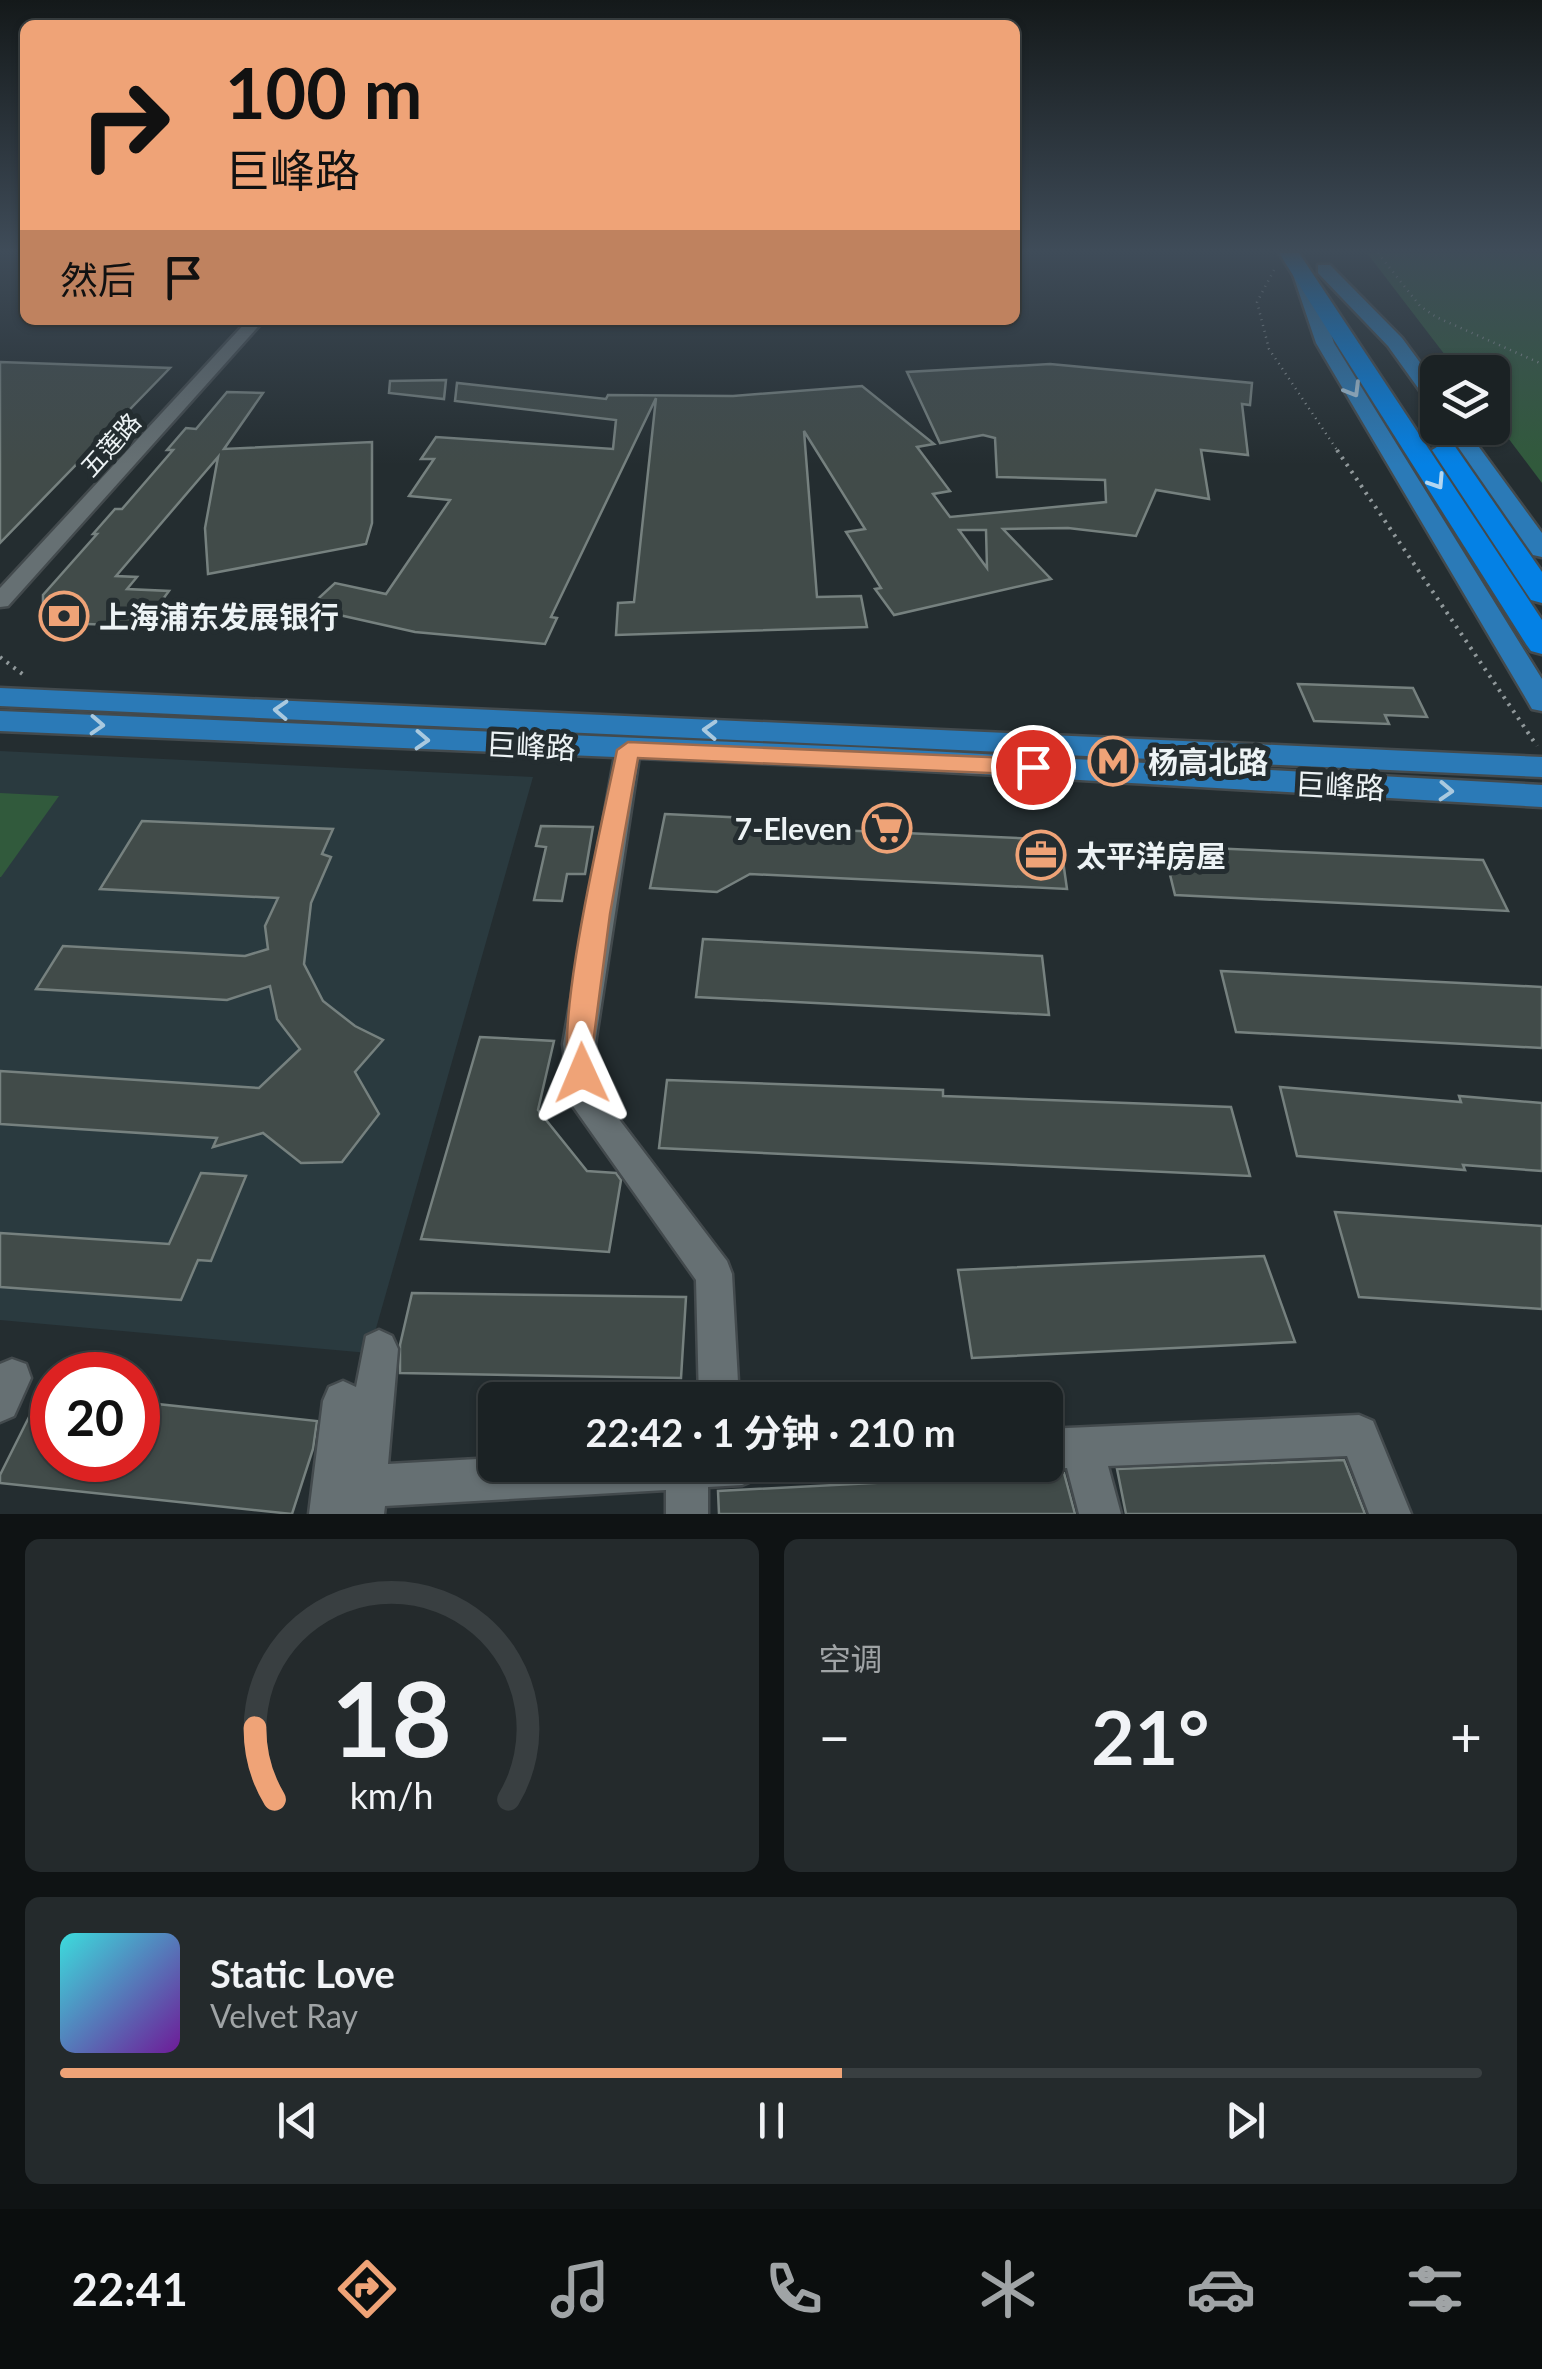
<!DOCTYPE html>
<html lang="zh">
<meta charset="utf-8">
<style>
:root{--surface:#1b2224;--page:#242a2c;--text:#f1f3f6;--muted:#a0a4a6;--line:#393f41;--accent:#efa377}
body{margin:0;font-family:Lato,"Noto Sans SC",sans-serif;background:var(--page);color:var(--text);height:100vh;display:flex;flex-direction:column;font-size:38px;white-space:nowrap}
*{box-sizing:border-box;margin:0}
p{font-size:32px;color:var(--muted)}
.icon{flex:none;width:55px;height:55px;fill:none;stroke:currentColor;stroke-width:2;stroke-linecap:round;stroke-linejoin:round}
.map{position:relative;height:1514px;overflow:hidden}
.details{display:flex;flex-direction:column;gap:25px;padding:25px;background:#0f1314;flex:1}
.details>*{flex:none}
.hud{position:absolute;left:20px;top:20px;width:1000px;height:305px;border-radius:15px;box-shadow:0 2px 8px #0004,0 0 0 2px var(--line);background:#efa377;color:#111;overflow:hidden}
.buttons{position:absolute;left:1420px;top:355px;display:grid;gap:20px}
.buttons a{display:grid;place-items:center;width:90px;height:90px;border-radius:15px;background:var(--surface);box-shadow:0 2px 8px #0004,0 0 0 2px var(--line);font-size:50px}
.speed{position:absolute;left:30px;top:1352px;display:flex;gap:20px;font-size:50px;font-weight:700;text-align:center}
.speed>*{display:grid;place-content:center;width:130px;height:130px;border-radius:50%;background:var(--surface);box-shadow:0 2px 8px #0004,0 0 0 2px var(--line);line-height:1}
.speed .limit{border:15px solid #d22;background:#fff;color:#111}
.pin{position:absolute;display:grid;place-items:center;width:85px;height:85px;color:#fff;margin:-42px;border:5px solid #fff;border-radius:50%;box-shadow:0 2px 10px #0007}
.me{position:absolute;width:110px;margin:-55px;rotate:359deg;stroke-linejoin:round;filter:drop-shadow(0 0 8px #0008)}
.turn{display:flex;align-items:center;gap:35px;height:210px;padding:0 40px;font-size:45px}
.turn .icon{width:130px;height:130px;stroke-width:2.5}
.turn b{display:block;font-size:70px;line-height:85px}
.then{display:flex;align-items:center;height:95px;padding:0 40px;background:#0003;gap:20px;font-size:38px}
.big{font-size:75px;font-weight:700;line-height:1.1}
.details .widget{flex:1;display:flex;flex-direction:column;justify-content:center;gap:15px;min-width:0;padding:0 35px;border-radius:15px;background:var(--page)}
.details .dial{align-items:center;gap:0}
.dial svg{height:260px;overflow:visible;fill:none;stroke:var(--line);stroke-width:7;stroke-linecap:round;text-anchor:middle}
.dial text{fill:var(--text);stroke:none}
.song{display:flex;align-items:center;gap:30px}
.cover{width:120px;height:120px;border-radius:15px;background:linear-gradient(135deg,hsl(180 70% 55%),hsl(280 70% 35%))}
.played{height:10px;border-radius:5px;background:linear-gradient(90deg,var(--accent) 55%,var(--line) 55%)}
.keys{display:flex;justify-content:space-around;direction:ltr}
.heat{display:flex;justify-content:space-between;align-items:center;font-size:55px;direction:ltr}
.details .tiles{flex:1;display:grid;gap:25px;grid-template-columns:1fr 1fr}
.widget:last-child{grid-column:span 2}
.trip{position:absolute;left:478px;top:1382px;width:585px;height:100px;border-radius:15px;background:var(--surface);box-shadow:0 2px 8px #0004,0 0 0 2px var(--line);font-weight:700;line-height:100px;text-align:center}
.tabs{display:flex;height:160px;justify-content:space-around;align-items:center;background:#0b0e0e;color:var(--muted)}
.tabs .icon{width:70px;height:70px}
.tabs .current{color:var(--accent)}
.tabs b{font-size:45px;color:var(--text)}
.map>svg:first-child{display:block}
.built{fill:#2a3a3f}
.green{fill:#315a3c}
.building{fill:#414b49;stroke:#76817f;stroke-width:2.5;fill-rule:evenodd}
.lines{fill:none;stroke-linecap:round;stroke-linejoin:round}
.minor-casing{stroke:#434a4d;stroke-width:5}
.major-casing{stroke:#434a4d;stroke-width:5}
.highway-casing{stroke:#434a4d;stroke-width:5}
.path-far1{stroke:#91999b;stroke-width:2.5;stroke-dasharray:1 5;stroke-linecap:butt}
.path{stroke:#91999b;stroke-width:4;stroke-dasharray:2.5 6;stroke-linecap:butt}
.minor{fill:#667073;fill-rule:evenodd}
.major{fill:#2b7ab7;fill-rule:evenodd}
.highway{fill:#0481e5;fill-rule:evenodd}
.oneway{stroke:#a9c9df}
.oneway2{stroke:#b3d6f1}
.route{fill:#efa377;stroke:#9b6a4d;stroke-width:2.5}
.labels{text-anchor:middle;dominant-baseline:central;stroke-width:10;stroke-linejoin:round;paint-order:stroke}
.far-street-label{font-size:25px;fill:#edf3f5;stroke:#242d30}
.poi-label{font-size:30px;font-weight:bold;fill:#edf3f5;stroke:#242d30;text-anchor:start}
.street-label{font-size:30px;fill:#edf3f5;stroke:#242d30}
</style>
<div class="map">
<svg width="1542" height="1514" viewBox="0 0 1542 1514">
<rect width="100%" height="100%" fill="#242d30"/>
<!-- built -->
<polygon class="built" points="0,751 533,777 369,1353 0,1320"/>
<!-- green -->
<g class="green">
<polygon points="1367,253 1542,253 1542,483 1493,418 1492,372 1458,372"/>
<polygon points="0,793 59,796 1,877 0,877"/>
</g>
<!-- building -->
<g class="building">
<polygon points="0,362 170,368 0,543"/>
<path d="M1050,364L1252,383L1250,405L1242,404L1248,455L1201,450L1209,499L1156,490L1136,536L1068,528L1003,529L1051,579L894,615L875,589L881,588L846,532L865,529L804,431L817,597L861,596L867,627L616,635L618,603L634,602L656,398L551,617L557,618L545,644L415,632L308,608L335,583L386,594L450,500L409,496L434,459H421L436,437L613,449L616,420L455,401L457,383L606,399L608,395L733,396L862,386L934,444L917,447L950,491L933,494L950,517L1106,502L1105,480L997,477L995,438L983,435L940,443L907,372ZM959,530H986L987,568Z"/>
<polygon points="446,380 444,399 389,393 390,381"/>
<polygon points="227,392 263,393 224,449 372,442 372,523 366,544 208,574 205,528 218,457 116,576 137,577 127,589 169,591 143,626 58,623 43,612 43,595 97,534 93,534 115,509 122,509 173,450 167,450 186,428 196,429"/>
<polygon points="1298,684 1413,688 1427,717 1385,715 1389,724 1314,721"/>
<polygon points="665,814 748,818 747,826 1060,840 1067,889 750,874 717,892 650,888"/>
<polygon points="142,821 333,829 322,854 331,857 311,903 304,964 323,1001 355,1026 383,1040 355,1072 379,1114 342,1162 301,1163 263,1133 213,1147 217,1138 0,1124 0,1071 259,1088 300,1049 277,1019 270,986 227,1000 36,989 63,946 245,956 268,949 265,926 278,898 100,889"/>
<polygon points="541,826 593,827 585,874 567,874 562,901 534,900 546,847 536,846"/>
<polygon points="1163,846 1483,860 1508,911 1175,895"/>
<polygon points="703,939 1042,956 1049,1015 696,997"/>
<polygon points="1221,971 1542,987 1542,1048 1236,1032"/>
<polygon points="480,1037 554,1041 538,1110 587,1171 616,1173 621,1180 609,1252 421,1239"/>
<polygon points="667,1080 943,1090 943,1096 1231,1107 1250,1176 659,1148"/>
<polygon points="1280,1087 1461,1102 1459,1096 1542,1103 1542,1171 1463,1165 1465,1170 1297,1156"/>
<polygon points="201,1173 246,1176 211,1261 198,1260 181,1300 0,1287 0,1233 169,1244"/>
<polygon points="1335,1212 1542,1226 1542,1309 1359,1297"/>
<polygon points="1264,1256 1295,1342 972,1358 958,1270"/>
<polygon points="412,1293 686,1297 681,1378 400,1373 400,1345"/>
<polygon points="52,1371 52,1460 138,1460 138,1402 317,1421 313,1449 292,1514 0,1483 0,1475"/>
<polygon points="1344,1460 1365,1514 1126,1514 1117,1469"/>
<polygon points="1064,1473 1075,1514 719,1514 718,1491"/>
</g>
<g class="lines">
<!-- minor casing -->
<g class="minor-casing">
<g id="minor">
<polygon points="248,320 264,320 8,606 0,607 0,588"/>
<polygon points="628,742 640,750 595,1044 602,1097 727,1261 732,1274 739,1400 699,1400 696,1280 570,1102 563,1044 616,750"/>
<polygon points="379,1330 392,1336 398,1349 388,1464 495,1458 495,1465 762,1465 756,1479 742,1485 708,1487 708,1514 666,1514 666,1490 385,1506 384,1514 309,1514 323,1401 329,1387 343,1381 356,1387 366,1336"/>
<polygon points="12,1359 26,1364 31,1378 14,1416 0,1422 0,1364"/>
<polygon points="1359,1415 1373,1421 1411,1514 1369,1514 1347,1456 1108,1466 1121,1514 1079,1514 1067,1468 1045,1469 1035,1465 1045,1465 1045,1429"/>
</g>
</g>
<!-- major casing -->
<g class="major-casing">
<g id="major">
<polygon points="1300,264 1309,269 1334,343 1542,679 1542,711 1532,709 1528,702 1316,343 1291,269"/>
<polygon points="1318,265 1330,265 1402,338 1438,387 1438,408 1431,406 1388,346 1318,273"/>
<polygon points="1445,428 1465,428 1542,533 1542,557 1533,555"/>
<polygon points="0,688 1542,757 1542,777 0,706"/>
<polygon points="0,711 875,748 1542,785 1542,807 875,768 0,731"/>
</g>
</g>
<!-- highway casing -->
<g class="highway-casing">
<g id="highway">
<polygon points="1279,253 1299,253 1542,620 1542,654 1531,651 1526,644"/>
<polygon points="1445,442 1454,445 1542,572 1542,603 1531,600 1432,450"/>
</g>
</g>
<!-- path-far1 -->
<g class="path-far1">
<polyline points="1378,253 1420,306 1436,317 1542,364"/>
<polyline points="1274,270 1257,302 1269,349 1339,453"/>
</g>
<!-- path -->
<g class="path">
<polyline points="1337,450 1537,746"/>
<polyline points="0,657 25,676"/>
</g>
<!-- minor -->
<use href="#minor" class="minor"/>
<!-- major -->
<use href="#major" class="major"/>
<!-- highway -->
<use href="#highway" class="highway"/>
</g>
<!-- one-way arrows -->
<defs><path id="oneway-chevron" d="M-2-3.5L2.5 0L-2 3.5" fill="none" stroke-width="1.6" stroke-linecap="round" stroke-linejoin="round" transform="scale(2.5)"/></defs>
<g class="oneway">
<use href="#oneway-chevron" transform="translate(1353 390) rotate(59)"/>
<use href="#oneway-chevron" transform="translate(281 710) rotate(-177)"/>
<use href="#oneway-chevron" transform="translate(97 725) rotate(3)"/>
<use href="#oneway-chevron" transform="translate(710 730) rotate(-177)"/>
<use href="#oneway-chevron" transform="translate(422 740) rotate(3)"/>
<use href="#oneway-chevron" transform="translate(1446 791) rotate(3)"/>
</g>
<use class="oneway2" href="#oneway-chevron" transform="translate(1437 482) rotate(57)"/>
<!-- sky -->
<linearGradient id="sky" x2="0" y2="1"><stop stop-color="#14191a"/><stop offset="0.54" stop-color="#3f4c59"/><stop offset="1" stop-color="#3f4c59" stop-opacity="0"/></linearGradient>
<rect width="1542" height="465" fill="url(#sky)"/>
<!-- route -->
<path class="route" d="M628,742L1033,759L1044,767L1033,775L638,758L610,914L593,1044L597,1073L593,1082L582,1085L572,1082C550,1036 605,811 617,750Z"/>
<!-- icons -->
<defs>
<g id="bank-ring" transform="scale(2.5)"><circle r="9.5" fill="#242d30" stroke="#efa377" stroke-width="1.5"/><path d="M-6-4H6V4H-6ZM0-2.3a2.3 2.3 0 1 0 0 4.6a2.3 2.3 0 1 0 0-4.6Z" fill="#efa377"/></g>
<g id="metro-ring" transform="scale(2.5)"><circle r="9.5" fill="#242d30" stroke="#efa377" stroke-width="1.5"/><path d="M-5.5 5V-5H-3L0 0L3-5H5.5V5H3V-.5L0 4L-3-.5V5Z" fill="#efa377"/></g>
<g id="supermarket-ring" transform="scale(2.5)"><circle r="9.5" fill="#242d30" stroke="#efa377" stroke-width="1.5"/><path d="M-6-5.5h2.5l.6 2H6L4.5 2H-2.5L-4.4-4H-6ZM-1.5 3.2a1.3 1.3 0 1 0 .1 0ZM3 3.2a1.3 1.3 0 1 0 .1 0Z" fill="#efa377"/></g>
<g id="office-ring" transform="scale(2.5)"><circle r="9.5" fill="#242d30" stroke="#efa377" stroke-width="1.5"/><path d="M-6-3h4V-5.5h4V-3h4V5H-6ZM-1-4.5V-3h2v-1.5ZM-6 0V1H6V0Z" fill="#efa377"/></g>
</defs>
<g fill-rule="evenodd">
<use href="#bank-ring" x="64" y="616"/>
<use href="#metro-ring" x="1113" y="761"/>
<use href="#supermarket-ring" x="887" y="828"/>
<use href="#office-ring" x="1041" y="855"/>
</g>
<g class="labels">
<!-- far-street labels -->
<g class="far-street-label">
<text transform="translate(110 444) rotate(-48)">五莲路</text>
</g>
<!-- poi labels -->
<g class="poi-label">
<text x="99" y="616">上海浦东发展银行</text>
<text x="1148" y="761">杨高北路</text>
<text x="852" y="828" text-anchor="end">7-Eleven</text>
<text x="1076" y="855">太平洋房屋</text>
</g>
<!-- street labels -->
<g class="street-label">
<text transform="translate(531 745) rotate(3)">巨峰路</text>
<text transform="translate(1340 785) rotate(3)">巨峰路</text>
</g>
</g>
</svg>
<div class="buttons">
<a><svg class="icon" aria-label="layers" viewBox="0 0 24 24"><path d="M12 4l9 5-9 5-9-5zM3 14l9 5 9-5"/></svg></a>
</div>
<div class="speed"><div class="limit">20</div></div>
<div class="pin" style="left:1033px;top:767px;background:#d93025"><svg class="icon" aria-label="arrive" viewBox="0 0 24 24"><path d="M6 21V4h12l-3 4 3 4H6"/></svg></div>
<svg class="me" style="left:582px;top:1073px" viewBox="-20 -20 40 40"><path d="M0-17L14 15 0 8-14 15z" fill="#efa377" stroke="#fff" stroke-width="4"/></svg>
<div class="trip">22:42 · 1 分钟 · 210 m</div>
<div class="hud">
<div class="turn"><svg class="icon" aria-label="right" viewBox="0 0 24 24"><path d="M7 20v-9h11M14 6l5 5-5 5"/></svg><div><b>100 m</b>巨峰路</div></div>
<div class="then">然后<svg class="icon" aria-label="arrive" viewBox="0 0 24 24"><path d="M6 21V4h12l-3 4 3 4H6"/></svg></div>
</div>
</div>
<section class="details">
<div class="tiles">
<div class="widget dial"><svg viewBox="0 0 100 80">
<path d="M14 69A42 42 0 1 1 86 69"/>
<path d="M14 69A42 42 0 0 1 8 47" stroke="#efa377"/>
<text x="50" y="56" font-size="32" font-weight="700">18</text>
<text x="50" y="72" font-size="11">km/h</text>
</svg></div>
<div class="widget"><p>空调</p>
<div class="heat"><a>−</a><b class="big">21°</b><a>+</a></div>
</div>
<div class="widget">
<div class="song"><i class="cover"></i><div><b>Static Love</b><p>Velvet Ray</p></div></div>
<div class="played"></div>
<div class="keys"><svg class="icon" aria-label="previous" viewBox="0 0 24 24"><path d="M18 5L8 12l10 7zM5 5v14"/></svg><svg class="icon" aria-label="pause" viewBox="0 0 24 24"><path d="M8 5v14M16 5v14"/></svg><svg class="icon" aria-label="next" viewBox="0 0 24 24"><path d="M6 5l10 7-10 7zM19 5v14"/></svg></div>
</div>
</div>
</section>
<nav class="tabs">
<b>22:41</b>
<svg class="icon current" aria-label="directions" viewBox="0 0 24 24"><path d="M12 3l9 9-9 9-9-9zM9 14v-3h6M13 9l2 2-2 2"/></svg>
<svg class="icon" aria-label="music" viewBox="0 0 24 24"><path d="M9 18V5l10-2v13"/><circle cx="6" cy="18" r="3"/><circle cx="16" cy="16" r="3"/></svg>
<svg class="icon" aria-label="phone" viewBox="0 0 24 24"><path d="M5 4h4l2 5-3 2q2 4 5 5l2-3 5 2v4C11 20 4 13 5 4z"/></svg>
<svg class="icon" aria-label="climate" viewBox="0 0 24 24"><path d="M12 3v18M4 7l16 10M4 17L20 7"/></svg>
<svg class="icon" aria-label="car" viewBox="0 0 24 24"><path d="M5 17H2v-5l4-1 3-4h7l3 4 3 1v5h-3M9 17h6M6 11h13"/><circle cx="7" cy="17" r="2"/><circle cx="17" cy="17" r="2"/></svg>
<svg class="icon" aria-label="filters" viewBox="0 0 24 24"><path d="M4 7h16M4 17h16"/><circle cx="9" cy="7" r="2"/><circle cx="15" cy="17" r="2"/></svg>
</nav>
